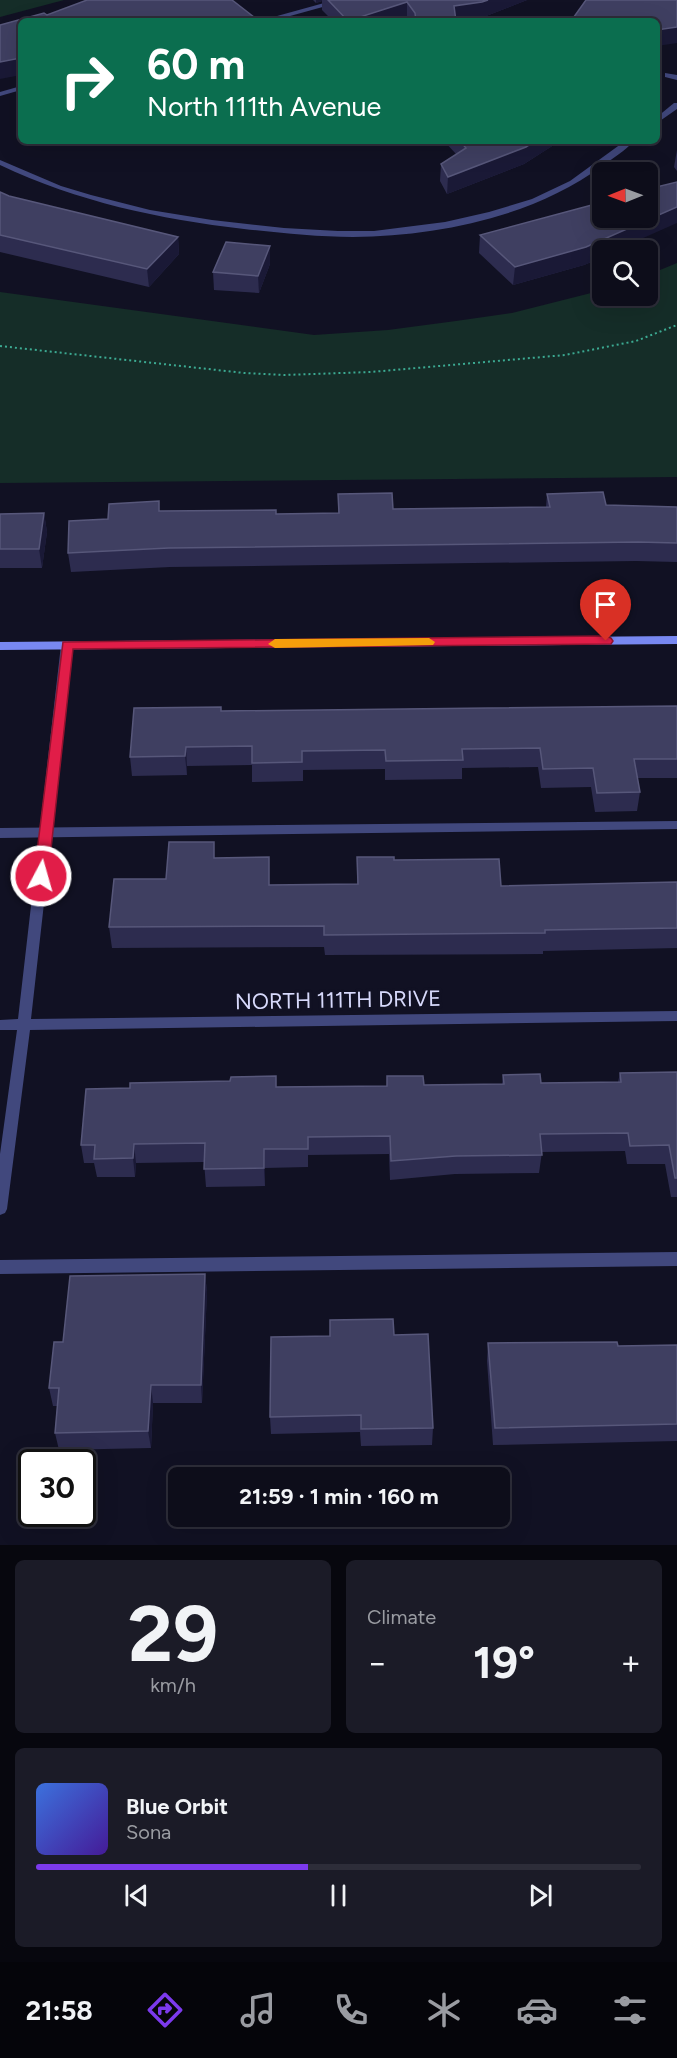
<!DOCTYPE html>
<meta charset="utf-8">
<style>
:root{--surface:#0d0d1a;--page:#1b1b27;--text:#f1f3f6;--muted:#9a9ca2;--line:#2d2d39;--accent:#7c3aed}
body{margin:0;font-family:Figtree,sans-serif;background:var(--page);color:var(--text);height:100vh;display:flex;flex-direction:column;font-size:22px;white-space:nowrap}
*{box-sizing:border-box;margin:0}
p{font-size:20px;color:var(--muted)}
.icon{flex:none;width:33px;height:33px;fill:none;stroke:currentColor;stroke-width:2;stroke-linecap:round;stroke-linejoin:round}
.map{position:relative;height:1545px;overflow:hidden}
.side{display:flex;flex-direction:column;gap:15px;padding:15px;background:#07070e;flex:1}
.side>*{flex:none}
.guide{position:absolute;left:18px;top:18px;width:642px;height:126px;border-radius:9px;box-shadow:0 6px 24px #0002,0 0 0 2px var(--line);background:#0b6e4f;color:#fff;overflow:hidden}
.needle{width:39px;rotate:269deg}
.fabs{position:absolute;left:592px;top:162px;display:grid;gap:12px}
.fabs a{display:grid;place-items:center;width:66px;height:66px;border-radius:9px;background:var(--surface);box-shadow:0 6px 24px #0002,0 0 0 2px var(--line);font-size:30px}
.speed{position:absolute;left:18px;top:1449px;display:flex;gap:12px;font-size:30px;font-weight:700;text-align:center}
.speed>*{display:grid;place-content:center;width:78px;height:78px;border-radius:50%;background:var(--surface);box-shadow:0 6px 24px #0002,0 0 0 2px var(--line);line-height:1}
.speed .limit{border:3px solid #111;border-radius:9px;background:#fff;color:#111}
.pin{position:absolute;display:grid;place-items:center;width:51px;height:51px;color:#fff;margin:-62px -26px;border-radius:50% 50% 50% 0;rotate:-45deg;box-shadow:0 0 6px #0007}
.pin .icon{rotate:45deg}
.me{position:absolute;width:66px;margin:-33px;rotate:6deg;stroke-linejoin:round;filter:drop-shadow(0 0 4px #0008)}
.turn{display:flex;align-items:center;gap:21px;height:126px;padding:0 30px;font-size:27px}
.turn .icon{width:78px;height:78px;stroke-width:2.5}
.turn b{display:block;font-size:42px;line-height:51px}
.big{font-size:45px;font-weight:700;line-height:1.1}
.side .widget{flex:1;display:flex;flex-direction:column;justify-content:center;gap:9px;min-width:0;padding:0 21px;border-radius:9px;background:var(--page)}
.side .dial{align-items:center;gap:0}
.dial b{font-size:78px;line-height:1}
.song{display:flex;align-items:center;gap:18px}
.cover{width:72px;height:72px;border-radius:9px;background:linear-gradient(135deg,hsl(220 70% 55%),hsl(260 70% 35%))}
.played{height:6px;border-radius:3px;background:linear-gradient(90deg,var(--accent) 45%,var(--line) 45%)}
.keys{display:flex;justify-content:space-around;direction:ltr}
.heat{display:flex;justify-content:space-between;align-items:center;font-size:33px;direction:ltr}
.side .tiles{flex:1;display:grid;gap:15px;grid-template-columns:1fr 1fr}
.widget:last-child{grid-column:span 2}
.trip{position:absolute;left:168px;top:1467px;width:342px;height:60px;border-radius:9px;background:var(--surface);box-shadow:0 6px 24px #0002,0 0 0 2px var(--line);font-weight:700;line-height:60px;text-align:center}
.tab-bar{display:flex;height:96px;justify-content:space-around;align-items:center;background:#05050a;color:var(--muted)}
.tab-bar .icon{width:42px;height:42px}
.tab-bar .selected{color:var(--accent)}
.tab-bar b{font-size:27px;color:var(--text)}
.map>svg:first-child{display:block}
.green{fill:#152d28}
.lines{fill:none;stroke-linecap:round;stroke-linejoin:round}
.path{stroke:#3caa92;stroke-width:2;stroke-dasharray:2 3;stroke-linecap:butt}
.lane{fill:#41487d;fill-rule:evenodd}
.street{fill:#41487d;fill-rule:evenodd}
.secondary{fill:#7888f1;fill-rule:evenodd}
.wall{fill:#2d2c4f}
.shaded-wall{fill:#1a1936}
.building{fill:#3f3f61;stroke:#57577a;stroke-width:1.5}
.route{fill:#e11d48;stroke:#92132f;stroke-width:1.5}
.slow{fill:#f59e0b}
.labels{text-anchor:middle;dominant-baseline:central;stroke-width:6;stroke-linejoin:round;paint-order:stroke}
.street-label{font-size:22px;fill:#d7d9fb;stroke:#111123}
</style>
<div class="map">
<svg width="677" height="1545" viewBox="0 0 677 1545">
<rect width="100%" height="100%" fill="#111123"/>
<!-- green -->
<g class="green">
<polygon points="0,0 64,0 0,17"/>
<polygon points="677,263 677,477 0,483 0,292 314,335 388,330 456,321 512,313 603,290 603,296 648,296 648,275"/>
</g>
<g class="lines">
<!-- path -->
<polyline class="path" points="0,346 244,373 284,375 371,372 565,355 636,341 677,325"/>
<!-- lane -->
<g class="lane">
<polygon points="677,821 677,829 0,838 0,828"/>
<polygon points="677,1252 677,1266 0,1274 0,1260"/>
</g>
<!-- street -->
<g class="street">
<polygon points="335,0 348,0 272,21 259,21"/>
<polygon points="665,73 677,75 677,80 665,77"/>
<polygon points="21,86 21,90 0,96 0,92"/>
<polygon points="674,103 677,103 677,109 657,123 657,117"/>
<path d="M625,141H634C625,151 613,158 602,166C533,217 438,236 353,237C317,237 280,233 244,229C159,219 78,202 0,165V160L61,186L91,195L150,210L212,220L284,228L338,231H374L445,222L489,212L532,199L570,181Z"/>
<polygon points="67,641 73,645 31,1019 677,1011 677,1021 30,1030 7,1209 5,1213 0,1215 0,1154 17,1030 0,1030 0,1020 18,1019 61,645"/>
</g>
<!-- secondary -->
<polygon class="secondary" points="677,636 677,644 0,650 0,642"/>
</g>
<!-- wall -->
<g class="wall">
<polygon points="313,0 527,0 481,18 464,21 409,21 407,18 399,21 333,21 322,10 322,1 316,3"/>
<polygon points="444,141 473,141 473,143 477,141 560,141 524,164 447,194 440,181 441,164 456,154"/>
<polygon points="677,150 677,171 674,167"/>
<polygon points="0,192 9,196 178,237 179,254 149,287 0,252"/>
<polygon points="480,235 603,250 603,257 584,265 513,285 479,253"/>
<polygon points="270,246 270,264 259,293 214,290 213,272"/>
<polygon points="338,494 393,509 546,507 547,494 606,505 677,507 677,562 636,561 170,567 71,572 68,553 108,519 160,511 276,514 338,513"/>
<polygon points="44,513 47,532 42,568 0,568 0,514"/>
<polygon points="677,706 677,778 637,778 640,792 637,811 595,812 591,787 541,788 538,767 462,768 462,779 385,780 385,769 303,770 303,781 252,782 252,765 187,766 187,775 132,776 130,757 221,711"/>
<polygon points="357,857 394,860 501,886 677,882 677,948 543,951 543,954 325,955 324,947 112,948 109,927 166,879 215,858 270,885 357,884"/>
<polygon points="677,1072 677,1197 671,1197 665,1164 627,1164 625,1151 542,1152 539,1173 455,1174 390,1180 389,1154 308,1155 308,1167 265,1168 265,1186 206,1187 204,1162 136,1163 135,1177 97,1177 94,1163 84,1163 81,1145 130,1088 230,1081 276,1087 387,1086 387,1076 424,1085 502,1084 503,1075 541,1083 618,1082 620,1073"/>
<polygon points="205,1274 207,1292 202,1403 153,1403 151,1448 59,1450 55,1433 57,1406 53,1406 49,1388 63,1342"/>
<polygon points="394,1335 433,1428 432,1445 361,1446 360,1432 271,1434 270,1417"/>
<polygon points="488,1343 618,1346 677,1345 677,1441 493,1445 487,1361"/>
</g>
<!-- shaded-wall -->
<g class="shaded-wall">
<polygon points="316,0 322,0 322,1 316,3"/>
<polygon points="488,0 527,0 481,18 464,21 454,21 454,6"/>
<polygon points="407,2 407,18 399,21 349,21"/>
<polygon points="677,27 677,43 657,46 657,30"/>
<polygon points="21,58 21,75 0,79 0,62"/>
<polygon points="535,141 560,141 524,164 447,194 448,177"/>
<polygon points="677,207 677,223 616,250 603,250 603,257 584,265 513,285 515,267"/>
<polygon points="178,237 179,254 149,287 147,269"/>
<polygon points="270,246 270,264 259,293 258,276"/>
<polygon points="44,513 47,532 42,568 39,549"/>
<polygon points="186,747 187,766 187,775 185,756"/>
<polygon points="134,1144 136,1163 135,1177 133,1158"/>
<polygon points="264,1149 265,1168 265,1186 264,1168"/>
<polygon points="205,1274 207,1292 202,1403 201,1385"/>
<polygon points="151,1385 153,1403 151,1448 148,1431"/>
</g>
<!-- building -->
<g class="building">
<polygon points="87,0 232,0 259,21 21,21 21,58 0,62 0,25 44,13 47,15"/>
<polygon points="328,0 488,0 482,2 454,6 456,21 416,21 415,13 407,2 348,21"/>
<polygon points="586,0 677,0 677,27 657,30 657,21 571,21"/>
<polygon points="460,141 473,141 473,143 477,141 535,141 526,147 448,177 441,164 466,148"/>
<polygon points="677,182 677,207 586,247 515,267 480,235 603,202 603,218 648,218 648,189"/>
<polygon points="0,192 9,196 178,237 147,269 0,235"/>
<polygon points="226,242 270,246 258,276 213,272"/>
<polygon points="603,492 606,505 677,507 677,543 638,542 169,548 68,553 69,521 108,519 109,504 159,501 159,511 276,510 276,514 339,513 338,494 392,493 393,509 550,507 547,494"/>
<polygon points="44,513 39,549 0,549 0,514"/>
<polygon points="677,706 677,759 634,759 640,792 597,793 593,768 543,769 540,748 462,749 463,760 386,761 385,750 302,751 302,762 252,763 252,746 186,747 185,756 130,757 134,708 221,707 221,711"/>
<polygon points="169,842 214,842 214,858 269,857 269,885 358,884 357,857 394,857 394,860 499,859 501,886 677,882 677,928 545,930 545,933 324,935 324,926 109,927 114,879 166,879"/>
<polygon points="677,1072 677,1178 675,1178 669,1145 630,1146 628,1133 540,1134 542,1155 456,1156 391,1161 390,1136 308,1137 308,1149 264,1149 264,1168 204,1169 205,1143 134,1144 133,1158 94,1159 95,1145 81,1145 86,1089 130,1088 130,1083 230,1081 231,1077 276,1076 276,1087 387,1086 387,1076 423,1076 424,1085 504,1084 503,1075 540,1074 541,1083 621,1082 620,1073"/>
<polygon points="205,1274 201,1385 151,1385 148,1431 55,1433 59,1388 49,1388 54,1342 63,1342 70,1276"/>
<polygon points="393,1319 394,1335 428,1334 433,1428 361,1429 361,1415 270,1417 271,1337 330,1336 330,1320"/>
<polygon points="617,1342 618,1346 677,1345 677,1424 495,1428 488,1343"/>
</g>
<!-- route -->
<polygon class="route" points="606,636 611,638 613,641 611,644 73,649 48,876 41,881 34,876 63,642"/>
<!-- slow -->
<polygon class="slow" points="429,638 435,642 433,645 275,648 268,644 275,639"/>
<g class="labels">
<!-- street labels -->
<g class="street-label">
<text transform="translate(338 1000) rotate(-1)">NORTH 111TH DRIVE</text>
</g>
</g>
</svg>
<div class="fabs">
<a><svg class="needle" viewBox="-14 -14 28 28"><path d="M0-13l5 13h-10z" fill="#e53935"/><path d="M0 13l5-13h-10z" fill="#9a9ca2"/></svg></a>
<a><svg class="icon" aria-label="search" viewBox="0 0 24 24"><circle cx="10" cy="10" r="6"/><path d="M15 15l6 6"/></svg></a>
</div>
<div class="speed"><div class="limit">30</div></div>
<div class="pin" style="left:606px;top:641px;background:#d93025"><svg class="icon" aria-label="arrive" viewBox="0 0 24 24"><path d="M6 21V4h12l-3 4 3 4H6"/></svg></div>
<svg class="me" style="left:41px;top:876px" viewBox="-20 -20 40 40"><circle r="17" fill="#e11d48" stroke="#fff" stroke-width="3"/><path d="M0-11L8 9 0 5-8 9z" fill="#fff"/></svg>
<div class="trip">21:59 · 1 min · 160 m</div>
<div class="guide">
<div class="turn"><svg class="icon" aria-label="right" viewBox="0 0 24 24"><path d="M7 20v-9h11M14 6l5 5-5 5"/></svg><div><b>60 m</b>North 111th Avenue</div></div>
</div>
</div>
<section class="side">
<div class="tiles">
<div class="widget dial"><b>29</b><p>km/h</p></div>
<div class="widget"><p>Climate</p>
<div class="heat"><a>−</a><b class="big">19°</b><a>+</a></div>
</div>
<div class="widget">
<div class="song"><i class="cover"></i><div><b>Blue Orbit</b><p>Sona</p></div></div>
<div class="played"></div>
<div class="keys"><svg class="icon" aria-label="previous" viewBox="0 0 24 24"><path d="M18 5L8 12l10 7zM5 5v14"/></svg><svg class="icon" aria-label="pause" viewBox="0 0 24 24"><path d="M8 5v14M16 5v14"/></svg><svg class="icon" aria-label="next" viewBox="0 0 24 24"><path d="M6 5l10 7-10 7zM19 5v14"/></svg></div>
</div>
</div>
</section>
<nav class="tab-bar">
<b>21:58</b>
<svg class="icon selected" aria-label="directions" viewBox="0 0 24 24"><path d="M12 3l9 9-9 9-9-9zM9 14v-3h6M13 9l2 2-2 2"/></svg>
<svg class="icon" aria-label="music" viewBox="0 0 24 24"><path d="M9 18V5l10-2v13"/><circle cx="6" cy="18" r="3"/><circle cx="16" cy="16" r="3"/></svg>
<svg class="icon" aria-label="phone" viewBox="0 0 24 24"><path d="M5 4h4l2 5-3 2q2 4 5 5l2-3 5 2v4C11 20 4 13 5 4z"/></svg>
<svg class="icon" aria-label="climate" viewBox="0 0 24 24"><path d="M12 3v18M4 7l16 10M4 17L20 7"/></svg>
<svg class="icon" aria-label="car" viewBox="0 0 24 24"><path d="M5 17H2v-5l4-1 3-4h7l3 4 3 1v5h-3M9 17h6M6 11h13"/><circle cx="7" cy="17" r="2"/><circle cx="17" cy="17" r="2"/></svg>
<svg class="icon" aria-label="filters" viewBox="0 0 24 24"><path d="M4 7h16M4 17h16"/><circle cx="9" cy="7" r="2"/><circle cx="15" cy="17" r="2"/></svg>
</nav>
